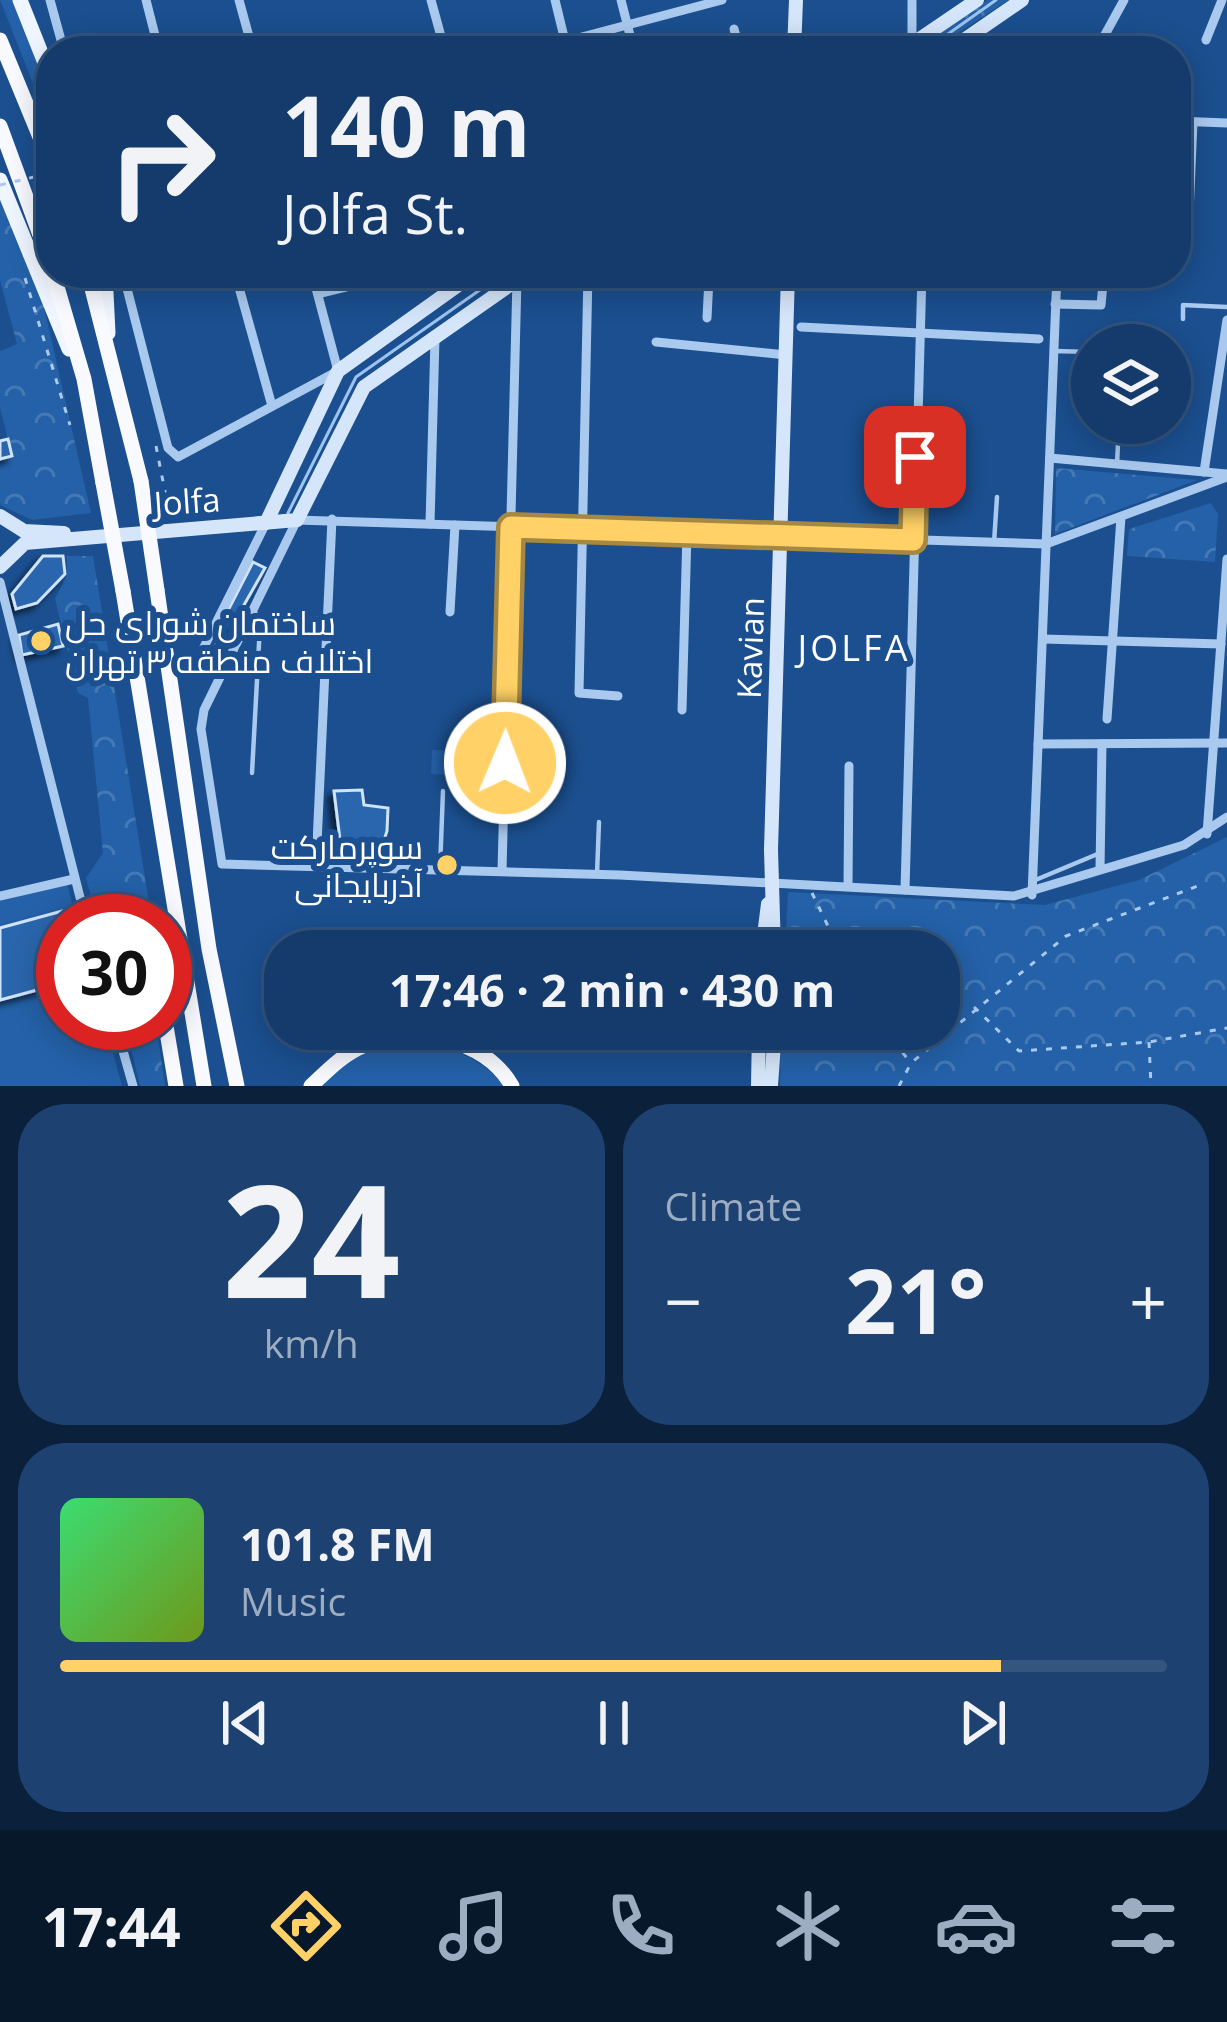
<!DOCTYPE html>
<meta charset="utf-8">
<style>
:root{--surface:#143b6b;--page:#1d4271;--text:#f1f3f6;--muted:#9dadc1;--line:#33557e;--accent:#ffd166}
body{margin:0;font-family:"Open Sans",Cairo,sans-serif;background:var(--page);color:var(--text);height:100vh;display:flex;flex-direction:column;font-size:45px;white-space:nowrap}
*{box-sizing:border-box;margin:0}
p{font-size:39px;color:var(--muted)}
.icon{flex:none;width:66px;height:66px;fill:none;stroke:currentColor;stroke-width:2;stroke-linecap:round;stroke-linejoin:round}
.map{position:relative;height:1086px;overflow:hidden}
.panel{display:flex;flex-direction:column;gap:18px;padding:18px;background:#0b203b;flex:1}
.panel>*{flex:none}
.banner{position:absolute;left:36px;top:36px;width:1155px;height:252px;border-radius:48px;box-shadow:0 6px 30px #0003,0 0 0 3px var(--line);background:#143b6b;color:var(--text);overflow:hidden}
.tools{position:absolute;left:1071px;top:324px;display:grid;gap:24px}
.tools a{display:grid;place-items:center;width:120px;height:120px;border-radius:50%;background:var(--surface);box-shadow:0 6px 30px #0003,0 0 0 3px var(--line);font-size:60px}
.speed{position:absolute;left:36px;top:894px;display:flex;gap:24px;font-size:60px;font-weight:700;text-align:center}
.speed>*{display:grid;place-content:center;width:156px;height:156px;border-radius:50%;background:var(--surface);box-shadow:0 6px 30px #0003,0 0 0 3px var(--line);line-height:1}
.speed .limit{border:18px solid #d22;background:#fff;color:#111}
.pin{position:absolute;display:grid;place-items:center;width:102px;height:102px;color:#fff;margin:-51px;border-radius:24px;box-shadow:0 6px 18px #0006}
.me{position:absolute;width:132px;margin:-66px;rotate:1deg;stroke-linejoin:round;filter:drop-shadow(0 0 9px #0008)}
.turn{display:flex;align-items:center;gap:42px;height:252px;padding:0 48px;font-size:54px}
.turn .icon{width:156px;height:156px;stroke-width:2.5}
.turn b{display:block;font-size:84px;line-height:102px}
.big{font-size:90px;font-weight:700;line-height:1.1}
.panel .card{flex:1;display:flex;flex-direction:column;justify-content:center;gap:18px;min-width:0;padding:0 42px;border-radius:48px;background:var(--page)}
.panel .dial{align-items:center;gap:0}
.dial b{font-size:156px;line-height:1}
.song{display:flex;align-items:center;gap:36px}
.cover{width:144px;height:144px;border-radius:18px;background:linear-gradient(135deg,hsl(140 70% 55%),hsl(80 70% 35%))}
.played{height:12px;border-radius:6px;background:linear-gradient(90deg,var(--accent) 85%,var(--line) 85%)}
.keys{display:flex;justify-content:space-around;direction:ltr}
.heat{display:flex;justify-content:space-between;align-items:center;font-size:66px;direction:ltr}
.panel .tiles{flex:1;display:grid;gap:18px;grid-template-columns:1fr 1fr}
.card:last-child{grid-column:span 2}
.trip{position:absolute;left:264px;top:930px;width:696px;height:120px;border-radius:48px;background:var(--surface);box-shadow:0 6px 30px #0003,0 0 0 3px var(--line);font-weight:700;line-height:120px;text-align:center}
.menu{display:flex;height:192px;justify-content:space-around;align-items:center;background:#08182b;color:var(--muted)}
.menu .icon{width:84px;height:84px}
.menu .on{color:var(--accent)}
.menu b{font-size:54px;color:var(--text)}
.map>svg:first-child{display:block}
.green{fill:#2461a8}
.forest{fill:url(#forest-crowns)}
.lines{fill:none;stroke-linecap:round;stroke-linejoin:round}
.stream{stroke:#9cc4f0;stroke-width:3}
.building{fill:#2a66ad;stroke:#cfe3fa;stroke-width:3;filter:url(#shadow)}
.path{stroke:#a9c9ee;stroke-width:3;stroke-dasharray:6 9;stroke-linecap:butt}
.service{stroke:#a9c9ee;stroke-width:4.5}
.minor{stroke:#a9c9ee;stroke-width:9}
.secondary{stroke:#d6e6fa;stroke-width:14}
.primary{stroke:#f0f6ff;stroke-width:15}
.trunk{stroke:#f8faff;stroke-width:15}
.path-bridge{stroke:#a9c9ee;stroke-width:3;stroke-dasharray:6 9;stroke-linecap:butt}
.trunk-bridge{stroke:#f8faff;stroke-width:15}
.route-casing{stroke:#a68842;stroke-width:30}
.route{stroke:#ffd166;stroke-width:21}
.poi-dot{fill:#ffd166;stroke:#1b4f8f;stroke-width:4.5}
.labels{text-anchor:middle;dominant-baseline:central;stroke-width:12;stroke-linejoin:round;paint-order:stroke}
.street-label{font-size:33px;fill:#fff;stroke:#1b4f8f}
.poi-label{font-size:33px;fill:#fff;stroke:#1b4f8f;text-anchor:start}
.neighbourhood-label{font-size:36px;letter-spacing:3px;fill:#fff;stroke:#1b4f8f}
</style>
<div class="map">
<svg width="1227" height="1086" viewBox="0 0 1227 1086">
<defs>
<pattern id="forest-crowns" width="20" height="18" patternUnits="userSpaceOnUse" patternTransform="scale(3)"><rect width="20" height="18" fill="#2461a8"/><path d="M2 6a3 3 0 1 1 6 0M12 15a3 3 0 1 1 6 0" fill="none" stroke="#4579b5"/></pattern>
<filter id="shadow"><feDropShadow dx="-5.5" dy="5.5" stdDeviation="3" flood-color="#0009"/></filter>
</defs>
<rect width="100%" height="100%" fill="#1b4f8f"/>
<!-- green -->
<g class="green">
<path d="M0,0H13C30,41 51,85 51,129Z"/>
<polygon points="432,750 477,751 476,776 431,774"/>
<polygon points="67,884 77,921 63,921 63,1023 105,1023 122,1086 0,1086 0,901"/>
<path d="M399,1041C444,1044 474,1052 505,1086H318L361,1051Z"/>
</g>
<!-- forest -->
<g class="forest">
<polygon points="988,0 1008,0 931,51 912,51"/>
<polygon points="0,193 42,299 91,513 32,520 0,505 0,459 12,455 0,408 0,351 17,344 0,280"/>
<polygon points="1056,468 1197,480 1055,534"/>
<polygon points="1211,503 1218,514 1215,562 1127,556 1129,529"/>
<polygon points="67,556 93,556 152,921 98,921 86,878 103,853 88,698 78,693 55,599 67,575"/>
<polygon points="1227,837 1227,1086 780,1086 781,1029 939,1029 939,951 785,951 788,892 1045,905 1139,880"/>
<polygon points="125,1023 156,1023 165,1086 140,1086"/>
</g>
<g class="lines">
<!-- stream -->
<g class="stream">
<polyline points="924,51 996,0"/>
<polyline points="288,513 356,377 504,273"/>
<polyline points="204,668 225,627"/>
</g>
</g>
<!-- building -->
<g class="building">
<polygon points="8,439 12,456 0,459 0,441"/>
<polygon points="43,556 63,556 65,574 37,603 16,609 12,594"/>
<polygon points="253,562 265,568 232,626 222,622"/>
<polygon points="58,624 63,646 22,655 19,635"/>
<polygon points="362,790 364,805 388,808 387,831 379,856 342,856 334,791"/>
<polygon points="66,910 63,983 0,1000 0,928"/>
</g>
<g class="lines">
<!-- path -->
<g class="path">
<polyline points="25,278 70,425"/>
<polyline points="156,446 169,512"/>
<polyline points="812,893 840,951"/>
<polyline points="974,1007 1019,1051 1149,1042 1227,1028"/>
<polyline points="884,1029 910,1062"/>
<polyline points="1149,1042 1151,1086"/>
<polyline points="899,1086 911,1063 1066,936 1203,884"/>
</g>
<!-- service -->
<g class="service">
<polyline points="1104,38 1136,51"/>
<polyline points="1183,319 1183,305 1227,307"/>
<polyline points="1054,351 1092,352"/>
<polyline points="1117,464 1119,423"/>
<polyline points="994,543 997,497"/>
<polyline points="252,773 260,625 254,609"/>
<polyline points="440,869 443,791"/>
<polyline points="597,874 599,822"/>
<polyline points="1033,881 1100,853"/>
</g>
<!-- minor -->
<g class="minor">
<polyline points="50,0 64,51"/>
<polyline points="146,0 159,51"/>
<polyline points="239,0 253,51"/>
<polyline points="431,0 445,51"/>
<polyline points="555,0 565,41"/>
<polyline points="621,0 634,51"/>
<polyline points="734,29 740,51"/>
<polyline points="1206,40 1222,0"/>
<polyline points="912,45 912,0"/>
<polyline points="529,51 722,0"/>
<polyline points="1096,51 1124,0"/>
<polyline points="1176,121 1227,123"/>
<polyline points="1188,237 1193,122"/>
<polyline points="123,273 168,448 178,457 338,371 312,273"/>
<polyline points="235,273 272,406"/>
<polyline points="588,273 579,693 618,696"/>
<polyline points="640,273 788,283"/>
<polyline points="318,294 404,273"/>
<polyline points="1055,304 1101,305 1104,273"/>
<polyline points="707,318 709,278"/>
<polyline points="801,327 1039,339"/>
<polyline points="656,342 786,355"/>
<polyline points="1050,458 1227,474"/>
<polyline points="1204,472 1227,320"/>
<polyline points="1227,477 1046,544 297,520 204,710 201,729 222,864 620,875 1014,896 1184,845 1227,817"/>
<polyline points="430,524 435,338"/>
<polyline points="0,582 86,921"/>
<polyline points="450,612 455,525"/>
<polyline points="260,625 328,620"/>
<polyline points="1043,639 1221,644"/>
<polyline points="203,649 266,523"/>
<polyline points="682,710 687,533"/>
<polyline points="1107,719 1121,517"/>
<polyline points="1038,744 1227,743"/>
<polyline points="1207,834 1227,559"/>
<polyline points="316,865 332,519"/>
<polyline points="1100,869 1102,744"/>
<polyline points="502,871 517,279"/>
<polyline points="848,886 849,766"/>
<polyline points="905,890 922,273"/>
<polyline points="1032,895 1057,273"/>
<polyline points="0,896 74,879"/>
<polyline points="115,1023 133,1086"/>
</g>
<!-- secondary -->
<g class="secondary">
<polyline points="794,51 796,0"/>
<polyline points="902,51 977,0"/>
<polyline points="948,51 1022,0"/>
<polyline points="0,516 24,531 64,533"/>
<polyline points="266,523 338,371 475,273"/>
<polyline points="0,567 25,543 297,520 364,387 527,273"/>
<polyline points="762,951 768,904"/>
<polyline points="774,951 771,850 788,273"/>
<polyline points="758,1086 759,1029"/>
<polyline points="771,1086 775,1029"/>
</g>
<!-- primary -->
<g class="primary">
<polyline points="20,0 51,78"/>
<polyline points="0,180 69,349"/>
<polyline points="105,273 108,333"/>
</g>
<!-- trunk -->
<g class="trunk">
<polyline points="0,40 51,164"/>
<polyline points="0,126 51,265"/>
<polyline points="53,273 84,379 103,483"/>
<polyline points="88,273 141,481"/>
<polyline points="157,590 209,949 237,1086"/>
<polyline points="123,591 204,1086"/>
<polyline points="165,1020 176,1086"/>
<path d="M311,1086C328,1070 343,1054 365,1045C413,1024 485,1038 512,1086"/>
</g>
<!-- path-bridge -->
<polyline class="path-bridge" points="0,185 51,173"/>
<!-- trunk-bridge -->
<g class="trunk-bridge">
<polyline points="141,481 157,590"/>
<polyline points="103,483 123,591"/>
</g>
</g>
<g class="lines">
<!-- route casing -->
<g class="route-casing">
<polyline id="route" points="505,763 511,527 913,540 915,457"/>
</g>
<!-- route -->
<use href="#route" class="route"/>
</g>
<!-- markers -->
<g class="poi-dot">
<circle cx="41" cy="641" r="12"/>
<circle cx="447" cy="865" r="12"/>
</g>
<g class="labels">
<!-- street labels -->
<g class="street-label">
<text transform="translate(187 501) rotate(-4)">Jolfa</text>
<text transform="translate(750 648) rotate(-88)">Kavian</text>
</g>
<!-- poi labels -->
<g class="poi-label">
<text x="65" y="622">ساختمان شورای حل<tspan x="65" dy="38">اختلاف منطقه ۳ تهران</tspan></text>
<text x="423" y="846" text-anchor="end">سوپرمارکت<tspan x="423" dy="38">آذربایجانی</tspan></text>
</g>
<!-- neighbourhood labels -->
<g class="neighbourhood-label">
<text x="854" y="647">JOLFA</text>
</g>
</g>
</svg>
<div class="tools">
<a><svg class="icon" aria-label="layers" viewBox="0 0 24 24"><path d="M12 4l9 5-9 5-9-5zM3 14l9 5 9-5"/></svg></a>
</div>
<div class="speed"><div class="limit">30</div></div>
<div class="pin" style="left:915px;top:457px;background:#d93025"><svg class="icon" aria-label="arrive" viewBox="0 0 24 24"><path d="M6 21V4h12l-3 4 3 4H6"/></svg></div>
<svg class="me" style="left:505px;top:763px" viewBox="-20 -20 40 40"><circle r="17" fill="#ffd166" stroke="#fff" stroke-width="3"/><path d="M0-11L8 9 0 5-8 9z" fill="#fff"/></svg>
<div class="trip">17:46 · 2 min · 430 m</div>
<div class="banner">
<div class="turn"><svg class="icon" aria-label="right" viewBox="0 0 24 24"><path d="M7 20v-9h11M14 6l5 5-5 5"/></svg><div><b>140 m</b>Jolfa St.</div></div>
</div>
</div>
<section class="panel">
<div class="tiles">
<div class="card dial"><b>24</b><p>km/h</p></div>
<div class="card"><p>Climate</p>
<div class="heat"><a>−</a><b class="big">21°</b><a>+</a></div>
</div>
<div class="card">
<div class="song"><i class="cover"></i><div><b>101.8 FM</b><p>Music</p></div></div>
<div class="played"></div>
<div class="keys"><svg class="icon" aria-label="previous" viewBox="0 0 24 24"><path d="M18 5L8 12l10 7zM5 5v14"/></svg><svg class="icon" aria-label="pause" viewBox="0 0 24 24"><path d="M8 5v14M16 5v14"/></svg><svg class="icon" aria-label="next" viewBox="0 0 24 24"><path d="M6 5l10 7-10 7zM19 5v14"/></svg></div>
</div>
</div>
</section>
<nav class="menu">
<b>17:44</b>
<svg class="icon on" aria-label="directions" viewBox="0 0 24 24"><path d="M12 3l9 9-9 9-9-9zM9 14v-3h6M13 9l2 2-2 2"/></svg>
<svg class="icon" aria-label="music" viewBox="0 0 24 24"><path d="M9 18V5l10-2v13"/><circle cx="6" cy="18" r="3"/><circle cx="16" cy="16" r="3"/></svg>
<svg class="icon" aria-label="phone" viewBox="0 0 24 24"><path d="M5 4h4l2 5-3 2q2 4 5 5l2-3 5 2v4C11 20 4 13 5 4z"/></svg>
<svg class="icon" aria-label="climate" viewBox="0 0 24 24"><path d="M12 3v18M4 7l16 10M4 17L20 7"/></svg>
<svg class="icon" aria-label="car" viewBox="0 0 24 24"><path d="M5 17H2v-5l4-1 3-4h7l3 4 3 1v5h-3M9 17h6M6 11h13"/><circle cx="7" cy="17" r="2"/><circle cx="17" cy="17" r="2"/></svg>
<svg class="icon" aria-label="filters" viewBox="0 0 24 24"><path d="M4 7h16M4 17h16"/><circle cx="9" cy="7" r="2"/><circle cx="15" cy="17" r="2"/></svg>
</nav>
